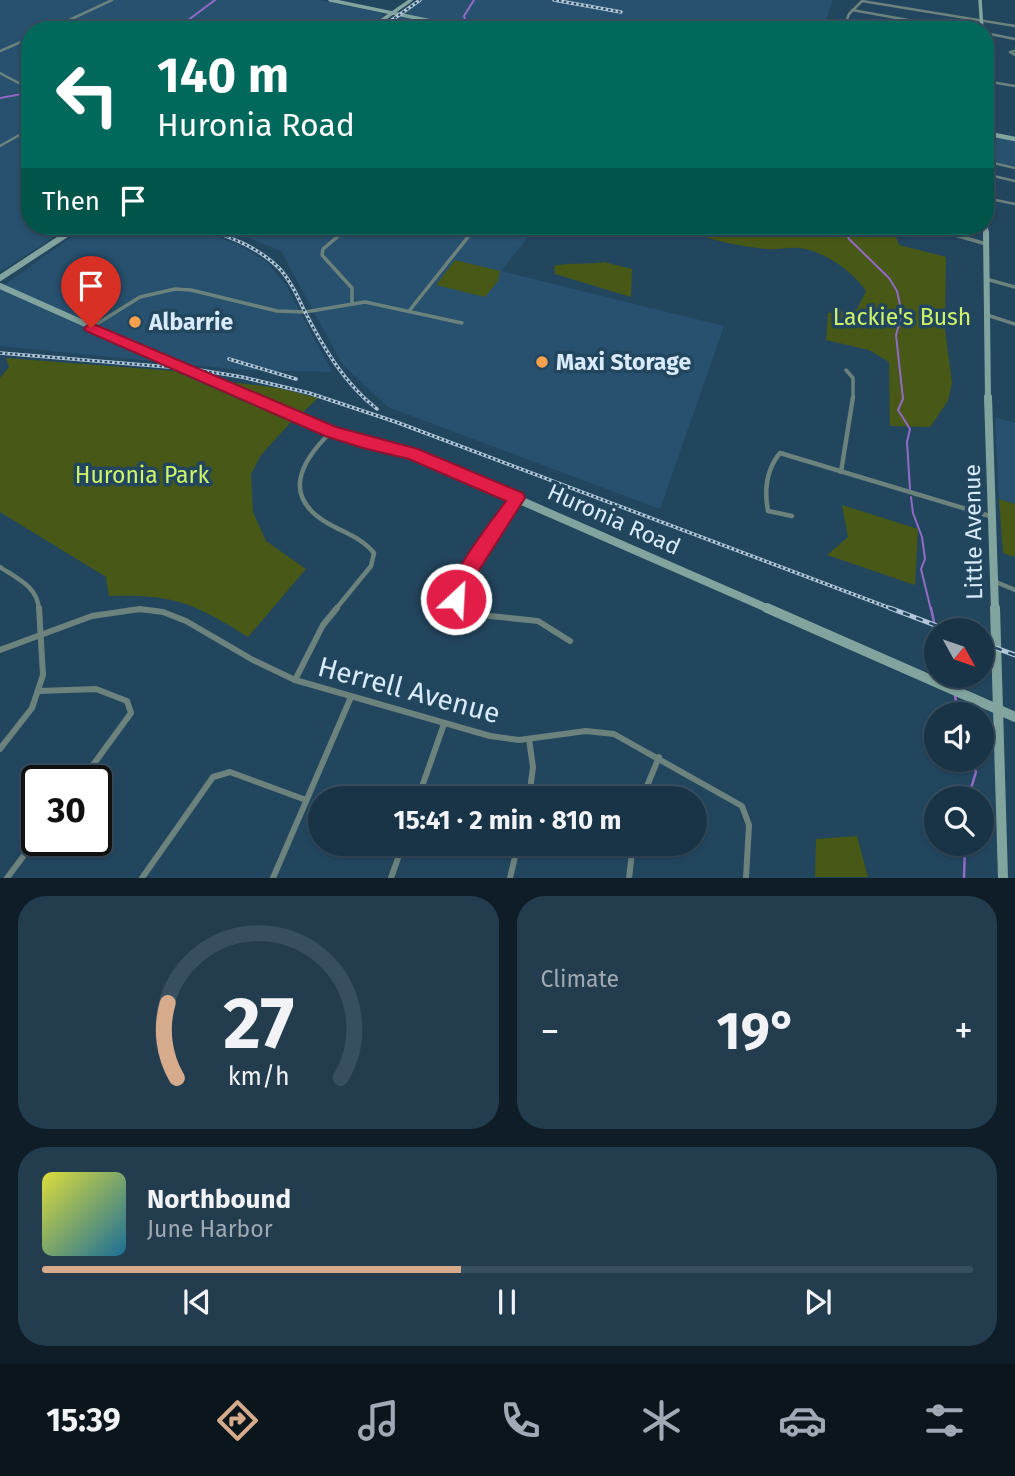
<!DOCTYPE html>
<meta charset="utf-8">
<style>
:root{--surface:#1a3447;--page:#233c4e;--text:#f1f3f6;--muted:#9faab4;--line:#384f60;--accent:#d6ab8b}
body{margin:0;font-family:"Fira Sans",sans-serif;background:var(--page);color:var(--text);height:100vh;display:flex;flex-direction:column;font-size:26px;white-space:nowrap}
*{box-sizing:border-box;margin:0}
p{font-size:23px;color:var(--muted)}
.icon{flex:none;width:38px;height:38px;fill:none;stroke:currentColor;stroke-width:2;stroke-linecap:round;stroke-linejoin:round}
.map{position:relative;height:878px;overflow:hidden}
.sheet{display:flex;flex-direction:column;gap:18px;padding:18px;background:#0e1d27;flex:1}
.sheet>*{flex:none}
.hud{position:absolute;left:21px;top:21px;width:973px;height:214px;border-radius:28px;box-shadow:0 2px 5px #0004,0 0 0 2px var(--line);background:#00695c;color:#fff;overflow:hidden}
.needle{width:46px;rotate:130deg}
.buttons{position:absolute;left:924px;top:618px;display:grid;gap:14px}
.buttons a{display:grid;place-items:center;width:70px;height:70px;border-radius:50%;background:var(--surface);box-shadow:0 2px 5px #0004,0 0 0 2px var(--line);font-size:35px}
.speed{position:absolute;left:21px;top:765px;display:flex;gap:14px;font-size:35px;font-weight:700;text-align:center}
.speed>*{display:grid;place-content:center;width:91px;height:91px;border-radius:50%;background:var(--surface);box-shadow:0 2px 5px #0004,0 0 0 2px var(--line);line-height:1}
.speed .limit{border:4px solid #111;border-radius:10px;background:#fff;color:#111}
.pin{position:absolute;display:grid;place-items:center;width:60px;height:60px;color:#fff;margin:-72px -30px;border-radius:50% 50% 50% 0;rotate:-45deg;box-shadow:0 0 7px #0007}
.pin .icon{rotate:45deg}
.me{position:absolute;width:77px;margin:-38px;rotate:25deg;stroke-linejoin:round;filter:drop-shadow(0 0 5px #0008)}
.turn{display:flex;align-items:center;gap:24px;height:147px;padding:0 21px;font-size:32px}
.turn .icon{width:91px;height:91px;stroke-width:2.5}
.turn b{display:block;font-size:49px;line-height:60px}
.then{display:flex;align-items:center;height:66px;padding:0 21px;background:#0003;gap:14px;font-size:26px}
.big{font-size:52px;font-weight:700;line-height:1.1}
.sheet .widget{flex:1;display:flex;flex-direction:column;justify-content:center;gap:10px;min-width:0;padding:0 24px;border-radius:28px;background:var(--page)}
.sheet .dial{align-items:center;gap:0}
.dial svg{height:182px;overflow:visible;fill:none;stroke:var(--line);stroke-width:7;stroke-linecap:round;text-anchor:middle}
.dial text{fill:var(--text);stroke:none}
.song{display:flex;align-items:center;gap:21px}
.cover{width:84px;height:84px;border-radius:10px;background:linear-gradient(135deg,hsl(60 70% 55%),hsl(200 70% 35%))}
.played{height:7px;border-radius:4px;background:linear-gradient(90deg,var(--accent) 45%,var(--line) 45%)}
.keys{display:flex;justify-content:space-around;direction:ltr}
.heat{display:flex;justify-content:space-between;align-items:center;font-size:38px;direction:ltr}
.sheet .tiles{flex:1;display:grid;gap:18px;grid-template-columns:1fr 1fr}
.widget:last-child{grid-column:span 2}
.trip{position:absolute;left:308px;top:786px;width:399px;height:70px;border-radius:35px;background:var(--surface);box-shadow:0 2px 5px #0004,0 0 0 2px var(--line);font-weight:700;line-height:70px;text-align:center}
.tab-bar{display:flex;height:112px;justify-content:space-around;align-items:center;background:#0a151c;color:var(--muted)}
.tab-bar .icon{width:49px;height:49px}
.tab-bar .active{color:var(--accent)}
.tab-bar b{font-size:32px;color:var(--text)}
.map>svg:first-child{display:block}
.built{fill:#27516f}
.green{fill:#485816}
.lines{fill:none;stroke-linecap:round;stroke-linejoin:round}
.stream-far1{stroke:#926bc6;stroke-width:2}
.stream{stroke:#926bc6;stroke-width:2.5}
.street-far3{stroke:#6b827d;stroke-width:2.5}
.street-far2{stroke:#6b827d;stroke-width:3.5}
.street-far1{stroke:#6b827d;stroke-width:4.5}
.street{stroke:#6b827d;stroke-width:6}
.secondary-far4{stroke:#81a59e;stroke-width:3.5}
.secondary-far3{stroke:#81a59e;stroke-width:4.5}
.secondary-far2{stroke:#81a59e;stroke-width:6}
.secondary-far1{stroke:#81a59e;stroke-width:8}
.secondary{stroke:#81a59e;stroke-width:10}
.rail-far1-casing{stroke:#b2c8da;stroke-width:3.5}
.rail-casing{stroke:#b2c8da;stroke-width:5}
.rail-far1{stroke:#23465f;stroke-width:2;stroke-dasharray:2.5;stroke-linecap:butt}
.rail{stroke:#23465f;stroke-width:2.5;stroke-dasharray:7;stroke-linecap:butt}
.route{fill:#e11d48;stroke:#92132f;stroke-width:2}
.poi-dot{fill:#f8a04b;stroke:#23465f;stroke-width:2.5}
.labels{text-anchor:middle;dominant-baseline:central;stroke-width:7;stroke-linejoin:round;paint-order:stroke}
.park-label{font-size:23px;fill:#cff469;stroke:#23465f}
.poi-label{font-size:23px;font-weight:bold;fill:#d8ebfb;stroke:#23465f;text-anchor:start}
.street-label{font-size:23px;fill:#d8ebfb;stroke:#23465f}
.near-street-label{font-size:28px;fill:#d8ebfb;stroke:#23465f}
</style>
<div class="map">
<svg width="1015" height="878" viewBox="0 0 1015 878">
<rect width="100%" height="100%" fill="#23465f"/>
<!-- built -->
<g class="built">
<polygon points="0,0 320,0 381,13 383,16 363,30 30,30 30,226 71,226 0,272 0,98 20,93 0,96"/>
<polygon points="421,0 833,0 822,30 379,30"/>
<polygon points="989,136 1015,141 1015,166 990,161"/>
<polygon points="87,226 190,226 239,245 266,261 286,285 332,372 243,370 0,346 0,288"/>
<polygon points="220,226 563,226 550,234 530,235 501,271 724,326 660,509 388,407 342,364 281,251"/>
<polygon points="995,417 1015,423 1015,504 999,499"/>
</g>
<!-- green -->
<g class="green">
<path d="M678,226H892L899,245L946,257L945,330L952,383L948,401L930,427L890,426L889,362L869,350L826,340L828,313L857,309L866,291C852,271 825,251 799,248C788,247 777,250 767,249C743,247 697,238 678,226Z"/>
<polygon points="455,260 500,271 498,281 485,297 436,285"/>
<path d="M604,262L632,269L631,297L555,274L554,266C570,262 587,265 604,262Z"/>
<path d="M6,358L174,371L291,422L261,455L251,474L253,512L266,541L306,569L248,637C194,603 173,594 109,596L106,577L0,512V378L9,367Z"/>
<polygon points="232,382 278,388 318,398 301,414"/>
<polygon points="999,499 1015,504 1015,557 1003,553"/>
<polygon points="842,505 918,529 915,585 827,555 848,537"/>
<polygon points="857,836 868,877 815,877 816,839"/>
</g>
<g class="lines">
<!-- stream-far1 -->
<g class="stream-far1">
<polyline points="467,27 464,16 474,0"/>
<polyline points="175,30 215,0"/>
<polyline points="0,98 27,93"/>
<polyline points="843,226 849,239 889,278 897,291 902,314 896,335 903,399 898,410 910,429 907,442 910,490"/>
<polyline points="911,497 913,513 922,537 925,559 921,569 931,610"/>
</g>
<!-- stream -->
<g class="stream">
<polyline points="931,608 934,622"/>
<polyline points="935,628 936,633"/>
<polyline points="949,676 953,684"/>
<polyline points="955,695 958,714"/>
<polyline points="968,798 976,772 971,760"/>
<polyline points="964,878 965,844"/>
</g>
<!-- street-far3 -->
<g class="street-far3">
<polyline points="852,10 964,30"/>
<polyline points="48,30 112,0"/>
<polyline points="843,30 849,14 862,1 1015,26"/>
<polyline points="881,30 893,30"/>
<polyline points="985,33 1015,39"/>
<polyline points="0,51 30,38"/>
<polyline points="1015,51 1010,52 1015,55"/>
<polyline points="0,73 30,89"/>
<polyline points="985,81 1015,86"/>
<polyline points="0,146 30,129"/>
<polyline points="985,161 1015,168"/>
<polyline points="985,174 1015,181"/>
<polyline points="986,198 1015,204"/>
<polyline points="937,226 947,233"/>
<polyline points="341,233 350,226"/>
<polyline points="471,233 477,226"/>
</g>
<!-- street-far2 -->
<g class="street-far2">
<polyline points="343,232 323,249 322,255 352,288 352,303"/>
<polyline points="945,232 986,244"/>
<polyline points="986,279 1015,287"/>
<polyline points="409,311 472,232"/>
<polyline points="987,315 1015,324"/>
<polyline points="92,327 140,297 175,289 191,290 277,311 305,312 365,302 462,323"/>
<polyline points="846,370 853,378 853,399"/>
</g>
<!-- street-far1 -->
<g class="street-far1">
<path d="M331,432C300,462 281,497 329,524C345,533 362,538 374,553L371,566L335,610"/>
<polyline points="841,472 853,397"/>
<path d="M792,516L768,511C764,490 766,470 780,453L993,517"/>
<path d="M0,567C18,579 38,587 39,610"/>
<polyline points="996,582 1015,590"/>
<polyline points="128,610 146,610"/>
<polyline points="478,610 456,599 458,587 516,499"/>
</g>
<!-- street -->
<g class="street">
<polyline points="475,608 490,616 538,621 570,641"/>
<polyline points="0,650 92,616 140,609 163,612 186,621 253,660 295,680 490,736 519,740 586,731 614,734 742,806 749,825 746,878"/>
<polyline points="295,680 323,625 337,608"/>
<polyline points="39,691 96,689 127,701 131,713 82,780"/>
<polyline points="529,739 533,767 529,798"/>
<polyline points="0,749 32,708 43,675 39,608"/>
<polyline points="418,798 444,724"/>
<polyline points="642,798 659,757"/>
<polyline points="7,878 37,838"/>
<polyline points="142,878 213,777 230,772 306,800"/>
<polyline points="273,878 351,697"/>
<polyline points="391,878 403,844"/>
<polyline points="510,878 518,844"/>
<polyline points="629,878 633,844"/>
</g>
<!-- secondary-far4 -->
<g class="secondary-far4">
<polyline points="330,0 474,30"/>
<polyline points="980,0 982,30"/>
<polyline points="368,30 411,0"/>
</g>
<!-- secondary-far3 -->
<g class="secondary-far3">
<polyline points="985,126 985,142"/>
<polyline points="985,133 1015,139"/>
<polyline points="985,185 986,233"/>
<polyline points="68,233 79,226"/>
</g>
<!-- secondary-far2 -->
<g class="secondary-far2">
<polyline points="986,232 988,399"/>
<polyline points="0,278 70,232"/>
<polyline points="0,286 254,399"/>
</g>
<!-- secondary-far1 -->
<g class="secondary-far1">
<polyline points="250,397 331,432 412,453 771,610"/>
<polyline points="988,397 995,610"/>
</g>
<!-- secondary -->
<g class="secondary">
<polyline points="767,608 1015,717"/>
<polyline points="995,608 1003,878"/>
</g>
<!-- rail-far1 casing -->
<g class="rail-far1-casing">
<g id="rail-far1">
<polyline points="554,0 621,12"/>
<polyline points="378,30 420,0"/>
<path d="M198,226C227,236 257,246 279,268C290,280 297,295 304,310C323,347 344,383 377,409"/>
<polyline points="0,353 193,369 242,377 309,393 396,422 895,610"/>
<polyline points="229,359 296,379"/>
</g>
</g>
<!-- rail casing -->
<g class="rail-casing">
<g id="rail">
<polyline points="890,608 948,630"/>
<polyline points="982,643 1015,655"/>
</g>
</g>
<!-- rail-far1 -->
<use href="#rail-far1" class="rail-far1"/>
<!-- rail -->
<use href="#rail" class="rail"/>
</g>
<!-- route -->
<path class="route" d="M91,323L336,427L418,449L523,493L525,498L467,589L463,605L456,608L449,605C440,584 492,521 506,501L409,459L363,448L325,436L86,331L84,328Z"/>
<!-- markers -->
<g class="poi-dot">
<circle cx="135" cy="322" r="7"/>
<circle cx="542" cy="362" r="7"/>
</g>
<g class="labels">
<!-- park labels -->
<g class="park-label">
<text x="902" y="317">Lackie's Bush</text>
<text x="142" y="475">Huronia Park</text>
</g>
<!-- poi labels -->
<g class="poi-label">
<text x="149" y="322">Albarrie</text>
<text x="556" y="362">Maxi Storage</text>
</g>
<!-- street labels -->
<g class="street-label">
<text transform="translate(614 519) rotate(24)">Huronia Road</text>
<text transform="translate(973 532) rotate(-91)">Little Avenue</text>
</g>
<!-- near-street labels -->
<g class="near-street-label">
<text transform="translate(409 690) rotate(15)">Herrell Avenue</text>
</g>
</g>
</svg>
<div class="buttons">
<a><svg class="needle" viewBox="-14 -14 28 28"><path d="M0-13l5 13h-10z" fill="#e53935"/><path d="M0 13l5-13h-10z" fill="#9faab4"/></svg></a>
<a><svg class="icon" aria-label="sound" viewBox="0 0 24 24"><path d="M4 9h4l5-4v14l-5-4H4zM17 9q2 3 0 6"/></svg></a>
<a><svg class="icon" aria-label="search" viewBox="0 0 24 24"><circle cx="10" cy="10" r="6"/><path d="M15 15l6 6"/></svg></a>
</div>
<div class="speed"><div class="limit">30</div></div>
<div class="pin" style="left:91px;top:328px;background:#d93025"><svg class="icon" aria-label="arrive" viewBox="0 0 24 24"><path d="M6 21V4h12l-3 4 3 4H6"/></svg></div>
<svg class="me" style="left:456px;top:599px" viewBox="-20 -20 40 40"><circle r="17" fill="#e11d48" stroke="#fff" stroke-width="3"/><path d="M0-11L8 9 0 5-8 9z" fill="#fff"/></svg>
<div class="trip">15:41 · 2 min · 810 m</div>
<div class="hud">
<div class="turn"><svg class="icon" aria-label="left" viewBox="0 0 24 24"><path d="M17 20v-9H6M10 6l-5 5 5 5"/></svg><div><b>140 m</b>Huronia Road</div></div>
<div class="then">Then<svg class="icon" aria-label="arrive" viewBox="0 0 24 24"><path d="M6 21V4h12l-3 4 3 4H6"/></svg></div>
</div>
</div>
<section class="sheet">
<div class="tiles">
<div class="widget dial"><svg viewBox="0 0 100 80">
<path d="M14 69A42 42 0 1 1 86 69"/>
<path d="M14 69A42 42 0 0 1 10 36" stroke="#d6ab8b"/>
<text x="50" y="56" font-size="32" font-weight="700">27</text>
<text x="50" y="72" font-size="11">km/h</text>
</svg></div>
<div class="widget"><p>Climate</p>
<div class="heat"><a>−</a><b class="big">19°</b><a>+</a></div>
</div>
<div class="widget">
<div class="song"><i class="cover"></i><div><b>Northbound</b><p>June Harbor</p></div></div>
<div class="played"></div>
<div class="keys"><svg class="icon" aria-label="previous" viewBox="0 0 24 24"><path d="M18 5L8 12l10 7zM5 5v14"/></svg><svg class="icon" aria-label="pause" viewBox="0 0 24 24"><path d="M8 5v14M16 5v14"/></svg><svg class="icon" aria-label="next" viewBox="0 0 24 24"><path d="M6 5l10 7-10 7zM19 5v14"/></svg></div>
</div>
</div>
</section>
<nav class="tab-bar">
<b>15:39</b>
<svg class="icon active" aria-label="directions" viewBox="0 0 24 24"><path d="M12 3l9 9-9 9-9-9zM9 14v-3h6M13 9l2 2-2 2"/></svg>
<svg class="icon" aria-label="music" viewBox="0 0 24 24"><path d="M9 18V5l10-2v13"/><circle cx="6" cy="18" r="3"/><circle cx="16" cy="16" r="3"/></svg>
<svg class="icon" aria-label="phone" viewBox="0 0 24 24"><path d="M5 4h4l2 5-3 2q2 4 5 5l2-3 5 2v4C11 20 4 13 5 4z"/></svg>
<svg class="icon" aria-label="climate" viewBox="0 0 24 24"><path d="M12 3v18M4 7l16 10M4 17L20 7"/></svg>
<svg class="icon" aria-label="car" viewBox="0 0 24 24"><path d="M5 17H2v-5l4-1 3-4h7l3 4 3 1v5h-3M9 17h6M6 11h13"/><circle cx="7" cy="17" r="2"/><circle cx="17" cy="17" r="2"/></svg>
<svg class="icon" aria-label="filters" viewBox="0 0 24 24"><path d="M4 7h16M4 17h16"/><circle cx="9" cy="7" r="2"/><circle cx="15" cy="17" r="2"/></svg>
</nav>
